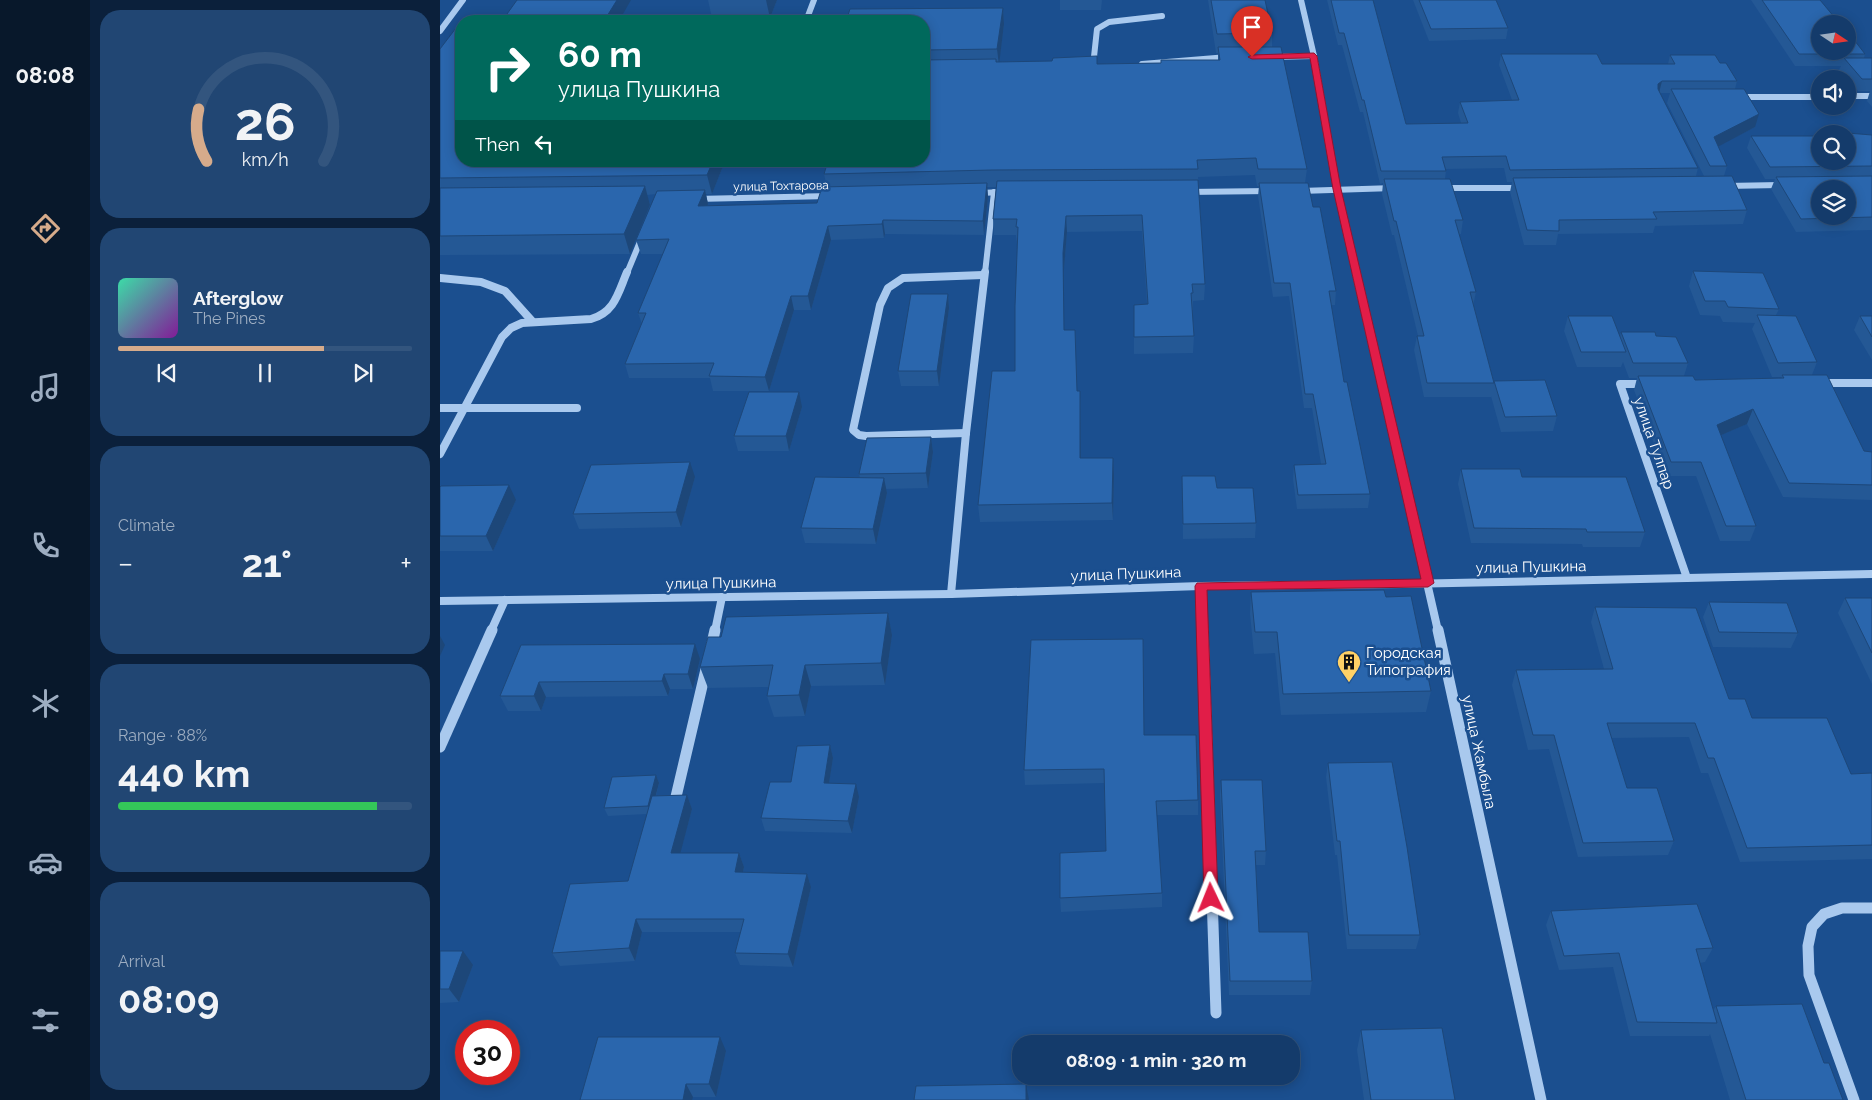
<!DOCTYPE html>
<meta charset="utf-8">
<style>
:root{--surface:#143b6b;--page:#214673;--text:#f1f3f6;--muted:#9dadc1;--line:#33557e;--accent:#d6ab8b}
body{margin:0;font-family:Raleway,sans-serif;background:var(--page);color:var(--text);height:100vh;display:flex;flex-direction:column;font-size:19px;white-space:nowrap}
*{box-sizing:border-box;margin:0}
p{font-size:16px;color:var(--muted)}
.icon{flex:none;width:28px;height:28px;fill:none;stroke:currentColor;stroke-width:2;stroke-linecap:round;stroke-linejoin:round}
.map{position:relative;flex:1;overflow:hidden}
.sheet{display:flex;flex-direction:column;gap:10px;padding:10px;background:#0b203b;width:350px}
.sheet>*{flex:none}
.guide{position:absolute;left:15px;top:15px;width:475px;height:152px;border-radius:20px;box-shadow:0 2px 12px #0003,0 0 0 1px var(--line);background:#00695c;color:#fff;overflow:hidden}
.needle{width:32px;rotate:103deg}
.fabs{position:absolute;left:1371px;top:15px;display:grid;gap:10px}
.fabs a{display:grid;place-items:center;width:45px;height:45px;border-radius:50%;background:var(--surface);box-shadow:0 2px 12px #0003,0 0 0 1px var(--line);font-size:25px}
.speed{position:absolute;left:15px;top:1020px;display:flex;gap:10px;font-size:25px;font-weight:700;text-align:center}
.speed>*{display:grid;place-content:center;width:65px;height:65px;border-radius:50%;background:var(--surface);box-shadow:0 2px 12px #0003,0 0 0 1px var(--line);line-height:1}
.speed .limit{border:8px solid #d22;background:#fff;color:#111}
.pin{position:absolute;display:grid;place-items:center;width:42px;height:42px;color:#fff;margin:-51px -21px;border-radius:50% 50% 50% 0;rotate:-45deg;box-shadow:0 0 5px #0007}
.pin .icon{rotate:45deg}
.me{position:absolute;width:55px;margin:-28px;rotate:358deg;stroke-linejoin:round;filter:drop-shadow(0 0 4px #0008)}
.turn{display:flex;align-items:center;gap:18px;height:105px;padding:0 20px;font-size:22px}
.turn .icon{width:65px;height:65px;stroke-width:2.5}
.turn b{display:block;font-size:35px;line-height:42px}
.then{display:flex;align-items:center;height:48px;padding:0 20px;background:#0003;gap:10px;font-size:19px}
.big{font-size:38px;font-weight:700;line-height:1.1}
.sheet .tile{flex:1;display:flex;flex-direction:column;justify-content:center;gap:8px;min-width:0;padding:0 18px;border-radius:20px;background:var(--page)}
.sheet .dial{align-items:center;gap:0}
.dial svg{height:130px;overflow:visible;fill:none;stroke:var(--line);stroke-width:7;stroke-linecap:round;text-anchor:middle}
.dial text{fill:var(--text);stroke:none}
.song{display:flex;align-items:center;gap:15px}
.cover{width:60px;height:60px;border-radius:8px;background:linear-gradient(135deg,hsl(160 70% 55%),hsl(290 70% 35%))}
.played{height:5px;border-radius:2px;background:linear-gradient(90deg,var(--accent) 70%,var(--line) 70%)}
.keys{display:flex;justify-content:space-around;direction:ltr}
.heat{display:flex;justify-content:space-between;align-items:center;font-size:28px;direction:ltr}
.charge{height:8px;border-radius:4px;background:linear-gradient(90deg,#34c759 88%,var(--line) 0)}
.trip{position:absolute;left:572px;top:1035px;width:288px;height:50px;border-radius:20px;background:var(--surface);box-shadow:0 2px 12px #0003,0 0 0 1px var(--line);font-weight:700;line-height:50px;text-align:center}
main{display:flex;flex:1;min-height:0}
.menu{display:flex;flex-direction:column;width:90px;justify-content:space-around;align-items:center;background:#08182b;color:var(--muted)}
.menu .icon{width:35px;height:35px}
.menu .active{color:var(--accent)}
.menu b{font-size:22px;color:var(--text)}
.map>svg:first-child{display:block}
.lines{fill:none;stroke-linecap:round;stroke-linejoin:round}
.minor-far2{stroke:#a9c9ee;stroke-width:6}
.minor-far1{stroke:#a9c9ee;stroke-width:8}
.minor{stroke:#a9c9ee;stroke-width:11}
.wall{fill:#245895;fill-rule:evenodd}
.shaded-wall{fill:#1d4779}
.building{fill:#2a66ad;stroke:#1d4779;fill-rule:evenodd}
.route{fill:#e11d48;stroke:#92132f}
.labels{text-anchor:middle;dominant-baseline:central;stroke-width:5;stroke-linejoin:round;paint-order:stroke}
.far-street-label{font-size:12px;fill:#fff;stroke:#1b4f8f}
.street-label{font-size:15px;fill:#fff;stroke:#1b4f8f}
.poi-label{font-size:15px;fill:#fff;stroke:#1b4f8f;text-anchor:start}
</style>
<main>
<nav class="menu">
<b>08:08</b>
<svg class="icon active" aria-label="directions" viewBox="0 0 24 24"><path d="M12 3l9 9-9 9-9-9zM9 14v-3h6M13 9l2 2-2 2"/></svg>
<svg class="icon" aria-label="music" viewBox="0 0 24 24"><path d="M9 18V5l10-2v13"/><circle cx="6" cy="18" r="3"/><circle cx="16" cy="16" r="3"/></svg>
<svg class="icon" aria-label="phone" viewBox="0 0 24 24"><path d="M5 4h4l2 5-3 2q2 4 5 5l2-3 5 2v4C11 20 4 13 5 4z"/></svg>
<svg class="icon" aria-label="climate" viewBox="0 0 24 24"><path d="M12 3v18M4 7l16 10M4 17L20 7"/></svg>
<svg class="icon" aria-label="car" viewBox="0 0 24 24"><path d="M5 17H2v-5l4-1 3-4h7l3 4 3 1v5h-3M9 17h6M6 11h13"/><circle cx="7" cy="17" r="2"/><circle cx="17" cy="17" r="2"/></svg>
<svg class="icon" aria-label="filters" viewBox="0 0 24 24"><path d="M4 7h16M4 17h16"/><circle cx="9" cy="7" r="2"/><circle cx="15" cy="17" r="2"/></svg>
</nav>
<section class="sheet">
<div class="tile dial"><svg viewBox="0 0 100 80">
<path d="M14 69A42 42 0 1 1 86 69"/>
<path d="M14 69A42 42 0 0 1 9 37" stroke="#d6ab8b"/>
<text x="50" y="56" font-size="32" font-weight="700">26</text>
<text x="50" y="72" font-size="11">km/h</text>
</svg></div>
<div class="tile">
<div class="song"><i class="cover"></i><div><b>Afterglow</b><p>The Pines</p></div></div>
<div class="played"></div>
<div class="keys"><svg class="icon" aria-label="previous" viewBox="0 0 24 24"><path d="M18 5L8 12l10 7zM5 5v14"/></svg><svg class="icon" aria-label="pause" viewBox="0 0 24 24"><path d="M8 5v14M16 5v14"/></svg><svg class="icon" aria-label="next" viewBox="0 0 24 24"><path d="M6 5l10 7-10 7zM19 5v14"/></svg></div>
</div>
<div class="tile"><p>Climate</p>
<div class="heat"><a>−</a><b class="big">21°</b><a>+</a></div>
</div>
<div class="tile"><p>Range · 88%</p><b class="big">440 km</b><div class="charge"></div></div>
<div class="tile"><p>Arrival</p><b class="big">08:09</b></div>
</section>
<div class="map">
<svg width="1432" height="1100" viewBox="0 0 1432 1100">
<rect width="100%" height="100%" fill="#1b4f8f"/>
<g class="lines">
<!-- minor-far2 -->
<g class="minor-far2">
<polyline points="861,0 874,56 897,189 916,273"/>
<polyline points="366,21 374,0"/>
<polyline points="0,31 23,0"/>
<polyline points="831,57 874,56"/>
<polyline points="702,64 788,57"/>
<polyline points="653,66 657,29 669,22 722,16"/>
<polyline points="1408,96 1432,96"/>
<polyline points="1298,97 1380,97"/>
<polyline points="1285,186 1344,185"/>
<polyline points="1002,188 1082,188"/>
<polyline points="860,191 954,188"/>
<polyline points="747,192 829,191"/>
<polyline points="537,193 567,192"/>
<polyline points="255,199 390,196"/>
<polyline points="187,273 202,237"/>
<polyline points="545,273 554,192"/>
</g>
<!-- minor-far1 -->
<g class="minor-far1">
<polyline points="916,272 998,631"/>
<polyline points="0,278 41,282 65,291 92,321"/>
<polyline points="1380,383 1432,383"/>
<polyline points="1207,384 1180,384 1247,578"/>
<polyline points="0,408 137,408"/>
<polyline points="526,433 426,436 419,435 413,430 440,305 448,288 463,278 543,275"/>
<path d="M0,454L62,337L71,328L82,323L151,319C175,312 178,293 187,272"/>
<polyline points="761,586 763,631"/>
<polyline points="511,594 526,433 545,272"/>
<polyline points="0,601 511,594 761,586 963,584 1432,574"/>
<polyline points="51,631 65,600"/>
<polyline points="275,631 282,597"/>
</g>
<!-- minor -->
<g class="minor">
<polyline points="763,630 776,1013"/>
<polyline points="998,630 1101,1100"/>
<polyline points="271,648 275,630"/>
<polyline points="0,747 52,630"/>
<polyline points="235,801 267,665"/>
<polyline points="1414,1100 1369,975 1368,946 1372,927 1384,914 1402,908 1432,908"/>
</g>
</g>
<!-- wall -->
<g class="wall">
<polygon points="268,0 337,0 330,18 272,18"/>
<polygon points="620,0 662,0 661,10 620,10"/>
<polygon points="768,0 825,0 832,33 832,47 867,169 865,183 873,207 896,291 895,305 891,305 904,382 930,494 928,508 857,509 853,479 854,465 881,464 872,408 864,408 849,296 833,297 818,196 819,186 817,186 815,175 758,177 765,284 764,300 753,301 753,310 752,310 754,336 753,353 694,354 694,305 707,304 702,231 627,232 624,269 624,330 637,391 640,391 641,458 673,458 674,475 673,520 540,522 538,505 575,371 577,244 576,235 554,235 553,219 556,187 547,187 548,197 544,235 445,234 444,238 391,240 371,310 354,310 329,391 273,391 270,378 189,378 185,364 202,324 198,313 223,254 201,254 196,240 216,194 207,195 210,205 190,254 0,255 0,49 21,161 285,161 272,194 266,194 268,204 267,206 377,203 387,187 384,174 484,161 484,21 563,8 564,24 559,62 657,64 721,63 778,60 778,53 776,53"/>
<path d="M887,0H933L966,124L1021,123L1018,113L1020,102L1072,100L1059,65L1061,54L1162,64H1228L1230,55L1280,63L1297,81L1295,89L1315,127L1278,146L1287,166L1284,176L1307,210L1303,224L1215,226L1213,233L1118,234L1116,245H1084L1070,192L1072,182H1067L1064,168L1005,169L1006,171L1005,179L1023,220L1021,234H1019L1036,292L1033,306L1054,382L1117,416L1113,431L1061,432L1051,396V397H984L974,350L977,336H978L954,235H952L942,194L943,183L940,184L923,112H920L902,45H898ZM1220,93H1230L1227,103L1264,176H1256L1258,168Z"/>
<polygon points="973,0 1056,0 1068,28 1066,39 989,41"/>
<polygon points="1311,0 1380,0 1425,54 1424,58 1432,58 1432,107 1427,101 1430,91 1418,91 1399,70 1401,66 1355,66"/>
<polygon points="1395,132 1432,135 1432,230 1356,232 1331,189 1335,179 1325,179 1307,148 1311,136 1380,161 1408,134 1394,134"/>
<polygon points="1253,271 1339,309 1336,315 1377,362 1372,375 1424,451 1432,452 1432,500 1343,497 1307,424 1281,435 1316,526 1310,541 1280,541 1256,476 1226,476 1194,390 1197,378 1189,378 1183,362 1181,367 1137,367 1124,331 1128,316 1180,337 1181,332 1216,336 1248,363 1244,376 1255,380 1341,378 1342,377 1332,377 1312,329 1315,323 1283,322 1280,316 1260,315 1249,286"/>
<polygon points="508,294 509,308 499,386 461,386 458,371"/>
<polygon points="1420,316 1432,316 1432,360 1414,330"/>
<polygon points="362,407 349,451 298,451 294,436"/>
<polygon points="491,437 493,452 488,488 446,489 447,493 436,544 365,543 361,528 420,478 419,474"/>
<polygon points="1021,469 1082,477 1205,532 1200,547 1143,547 1142,544 1031,543 1018,484"/>
<polygon points="742,476 816,523 815,538 743,539"/>
<polygon points="255,477 241,527 139,529 133,514"/>
<polygon points="0,487 76,500 53,551 0,551"/>
<polygon points="811,592 946,597 991,691 986,712 841,715 835,653 814,654 810,614"/>
<polygon points="1405,598 1432,598 1432,684 1398,613"/>
<polygon points="1269,602 1358,633 1351,648 1273,647 1263,617"/>
<polygon points="1155,607 1289,699 1312,718 1411,774 1432,773 1432,859 1300,862 1268,773 1261,773 1249,737 1172,738 1187,788 1234,841 1228,855 1138,857 1109,749 1088,750 1072,685 1076,670 1164,669 1151,622"/>
<polygon points="448,613 452,635 445,685 371,686 365,716 334,717 327,696 329,687 268,688 260,667 281,637"/>
<polygon points="81,645 260,659 253,689 230,689 228,696 106,697 101,711 68,711 60,696"/>
<polygon points="704,735 758,800 758,815 717,815 722,893 722,907 621,912 620,898 666,851 664,783 585,785 584,770"/>
<polygon points="390,745 393,758 389,783 419,797 412,833 325,831 321,818 351,782"/>
<polygon points="888,763 980,935 976,949 907,949 897,855 895,855 886,777"/>
<polygon points="216,775 219,783 216,796 247,795 252,809 240,853 299,853 304,867 303,872 367,874 371,887 353,967 300,965 295,953 301,932 202,932 195,961 120,966 112,953 188,881 207,814 168,816 164,808"/>
<polygon points="781,780 826,851 825,865 816,865 819,932 872,981 870,995 789,995 780,794"/>
<polygon points="1111,911 1273,948 1265,962 1260,963 1273,1011 1276,1006 1384,1063 1403,1100 1290,1100 1270,1034 1269,1036 1190,1036 1173,967 1119,970 1106,925"/>
<polygon points="0,951 33,965 19,1002 0,1003"/>
<polygon points="921,1030 1015,1100 924,1100 917,1050"/>
<polygon points="286,1051 276,1097 253,1097 140,1100"/>
</g>
<!-- shaded-wall -->
<g class="shaded-wall">
<polygon points="177,0 191,0 179,21 164,21"/>
<polygon points="326,0 337,0 330,18"/>
<polygon points="563,8 564,24 559,65 557,49"/>
<polygon points="1222,81 1219,93 1215,96 1218,84"/>
<polygon points="1319,114 1315,127 1270,151 1274,137"/>
<polygon points="273,161 285,161 272,194 267,175"/>
<polygon points="547,183 548,197 544,235 543,221"/>
<polygon points="205,186 210,205 190,254 184,234"/>
<polygon points="265,190 268,204 262,220 258,206"/>
<polygon points="626,216 627,232 624,269 624,347 624,330 623,253"/>
<polygon points="443,220 445,234 444,238 442,224"/>
<polygon points="388,226 391,240 371,310 368,296"/>
<polygon points="508,294 509,308 499,386 497,371"/>
<polygon points="351,296 354,310 329,391 325,377"/>
<polygon points="640,391 640,408 641,475 640,458"/>
<polygon points="359,392 362,407 349,451 346,436"/>
<polygon points="1313,409 1307,424 1272,439 1277,425"/>
<polygon points="491,437 493,452 488,488 486,473"/>
<polygon points="673,458 674,475 673,520 672,503"/>
<polygon points="250,462 255,477 241,527 236,512"/>
<polygon points="444,478 447,493 436,544 433,529"/>
<polygon points="69,485 76,500 53,551 46,536"/>
<polygon points="448,613 452,635 445,685 441,663"/>
<polygon points="0,636 5,645 0,656"/>
<polygon points="255,644 260,659 253,689 248,674"/>
<polygon points="365,665 371,686 365,716 359,695"/>
<polygon points="224,674 230,689 228,696 222,681"/>
<polygon points="99,682 106,697 101,711 94,696"/>
<polygon points="390,745 393,758 387,796 384,783"/>
<polygon points="216,775 219,783 211,813 208,806"/>
<polygon points="416,784 419,797 412,833 408,821"/>
<polygon points="247,795 252,809 237,866 231,853"/>
<polygon points="299,853 304,867 300,886 295,872"/>
<polygon points="367,874 371,887 353,967 348,954"/>
<polygon points="196,919 202,932 195,961 189,948"/>
<polygon points="23,951 33,965 19,1002 9,989"/>
<polygon points="280,1037 286,1051 276,1097 269,1084"/>
<polygon points="246,1084 253,1097 252,1100 243,1100"/>
<polygon points="586,1084 589,1100 586,1100"/>
</g>
<!-- building -->
<g class="building">
<polygon points="77,0 177,0 164,21 62,21"/>
<polygon points="771,0 825,0 832,33 777,34"/>
<polygon points="891,0 933,0 966,124 1028,123 1020,102 1079,100 1061,54 1157,54 1162,64 1235,64 1230,55 1275,55 1280,63 1286,63 1297,81 1222,81 1218,84 1218,89 1258,168 1070,170 1066,156 1002,157 1006,171 941,171 924,100 922,100 904,33 899,33"/>
<polygon points="979,0 1056,0 1068,28 991,29"/>
<polygon points="1322,0 1380,0 1400,24 1380,24 1380,51 1408,51 1408,32 1425,54 1359,54"/>
<polygon points="563,8 557,49 484,50 484,21 406,21 410,9"/>
<polygon points="16,28 21,28 21,161 273,161 267,175 0,178 0,49"/>
<polygon points="778,47 841,47 867,169 818,169 816,158 757,160 758,169 552,170 384,174 388,161 484,161 484,60 556,59 556,62 612,61 613,58 657,56 657,64 721,63 721,60 780,60"/>
<polygon points="1404,58 1432,58 1432,79 1422,79"/>
<polygon points="1231,89 1304,89 1319,114 1274,137 1287,166 1270,166"/>
<polygon points="1395,132 1432,135 1432,166 1330,167 1311,136 1380,136 1380,161 1408,161 1408,134 1395,134"/>
<polygon points="1292,176 1307,210 1213,212 1217,219 1119,220 1119,231 1087,230 1073,178"/>
<path d="M1432,176V217L1361,219L1336,177ZM1380,189H1408V216H1380Z"/>
<polygon points="944,179 1010,179 1023,220 1015,220 1036,292 1030,292 1054,383 987,383 977,336 984,336 956,221 954,221"/>
<polygon points="758,180 765,284 752,284 753,293 751,293 754,336 694,337 694,305 708,304 702,215 626,216 623,253 624,330 635,330 637,391 640,391 640,458 673,458 672,503 538,505 552,371 575,371 575,306 578,227 576,227 577,219 553,219 557,181"/>
<polygon points="547,183 543,221 443,220 442,224 388,226 368,296 351,296 325,377 269,376 274,363 185,364 206,313 198,313 229,239 196,240 217,191 265,190 258,206 377,203 382,187"/>
<polygon points="819,183 868,183 873,207 880,207 896,291 889,291 904,382 907,382 930,494 858,495 854,465 886,464 873,394 865,394 850,283 834,283"/>
<polygon points="205,186 184,234 0,236 0,188"/>
<polygon points="1253,271 1323,273 1339,309 1288,307 1285,301 1265,301"/>
<polygon points="471,294 508,294 497,371 458,371"/>
<polygon points="1317,315 1356,316 1377,362 1338,363"/>
<polygon points="1128,316 1172,316 1186,352 1141,352"/>
<polygon points="1420,316 1432,316 1432,337"/>
<polygon points="1181,332 1215,332 1216,336 1236,337 1248,363 1193,363"/>
<polygon points="1342,375 1387,375 1424,451 1432,452 1432,485 1349,483 1313,409 1277,425 1316,526 1286,526 1261,462 1231,462 1198,376 1253,376 1255,380 1344,378"/>
<polygon points="1105,380 1117,416 1065,417 1054,381"/>
<polygon points="309,392 359,392 346,436 294,436"/>
<polygon points="491,437 486,473 419,474 427,438"/>
<polygon points="250,462 236,512 133,514 151,465"/>
<polygon points="1021,469 1080,469 1082,477 1186,477 1205,532 1147,532 1146,529 1034,528"/>
<polygon points="742,476 775,476 777,488 813,488 816,523 743,524"/>
<polygon points="375,477 444,478 433,529 361,528"/>
<polygon points="69,485 46,536 0,536 0,487 1,486"/>
<polygon points="944,590 946,597 971,596 991,691 843,694 837,632 815,632 811,592"/>
<polygon points="1405,598 1432,598 1432,653"/>
<polygon points="1269,602 1347,603 1358,633 1279,632"/>
<polygon points="1155,607 1256,608 1289,699 1305,699 1312,718 1387,718 1411,774 1432,773 1432,845 1307,848 1274,758 1268,758 1255,723 1167,723 1187,788 1217,788 1234,841 1143,843 1114,735 1093,735 1076,670 1173,669"/>
<polygon points="448,613 441,663 365,665 359,695 327,696 333,665 260,667 268,637 281,637 286,617"/>
<polygon points="703,639 704,735 756,735 758,800 716,801 722,893 620,898 620,853 666,851 664,769 584,770 591,640"/>
<polygon points="255,644 248,674 224,674 222,681 99,682 94,696 60,696 81,645"/>
<polygon points="390,745 384,783 416,784 408,821 321,818 330,782 351,782 357,746"/>
<polygon points="952,762 967,847 980,935 909,935 900,841 897,841 888,763"/>
<polygon points="216,775 208,806 164,808 172,777"/>
<polygon points="781,780 822,780 826,851 815,851 819,932 868,932 872,981 790,981"/>
<polygon points="247,795 231,853 299,853 295,872 367,874 348,954 295,953 304,919 196,919 189,948 112,953 130,884 188,881 212,796"/>
<polygon points="1257,904 1273,948 1256,949 1277,1023 1197,1022 1179,953 1124,956 1111,911"/>
<polygon points="0,951 23,951 9,989 0,989"/>
<polygon points="1362,1004 1384,1063 1389,1063 1403,1100 1306,1100 1276,1006"/>
<polygon points="1002,1028 1015,1100 931,1100 921,1030"/>
<polygon points="158,1037 280,1037 269,1084 246,1084 243,1100 140,1100"/>
<polygon points="586,1084 586,1100 474,1100 476,1086"/>
</g>
<!-- route -->
<polygon class="route" points="874,53 877,56 901,189 994,583 988,587 767,590 778,898 776,903 771,905 766,903 764,898 755,586 757,583 981,579 893,189 870,58 812,59 808,57 812,55"/>
<!-- icons -->
<defs>
<g id="building-pin" transform="scale(1.25)"><path d="M0 17L-7.5 6A9.5 9.5 0 1 1 7.5 6Z" fill="#ffd166" stroke="#1b4f8f"/><path d="M-4-6H4V6H1V3H-1V6H-4ZM-2.5-4.3h1.7v1.8h-1.7ZM.8-4.3h1.7v1.8H.8ZM-2.5-1h1.7V.8h-1.7ZM.8-1h1.7V.8H.8Z" fill="#111"/></g>
</defs>
<g fill-rule="evenodd">
<use href="#building-pin" x="909" y="662"/>
</g>
<g class="labels">
<!-- far-street labels -->
<g class="far-street-label">
<text transform="translate(341 186) rotate(-1)">улица Тохтарова</text>
</g>
<!-- street labels -->
<g class="street-label">
<text transform="translate(1214 443) rotate(71)">улица Тулпар</text>
<text transform="translate(1091 567) rotate(-1)">улица Пушкина</text>
<text transform="translate(686 574) rotate(-2)">улица Пушкина</text>
<text transform="translate(281 583) rotate(-1)">улица Пушкина</text>
<text transform="translate(1039 752) rotate(78)">улица Жамбыла</text>
</g>
<!-- poi labels -->
<g class="poi-label">
<text x="926" y="653">Городская<tspan x="926" dy="17">Типография</tspan></text>
</g>
</g>
</svg>
<div class="fabs">
<a><svg class="needle" viewBox="-14 -14 28 28"><path d="M0-13l5 13h-10z" fill="#e53935"/><path d="M0 13l5-13h-10z" fill="#9dadc1"/></svg></a>
<a><svg class="icon" aria-label="sound" viewBox="0 0 24 24"><path d="M4 9h4l5-4v14l-5-4H4zM17 9q2 3 0 6"/></svg></a>
<a><svg class="icon" aria-label="search" viewBox="0 0 24 24"><circle cx="10" cy="10" r="6"/><path d="M15 15l6 6"/></svg></a>
<a><svg class="icon" aria-label="layers" viewBox="0 0 24 24"><path d="M12 4l9 5-9 5-9-5zM3 14l9 5 9-5"/></svg></a>
</div>
<div class="speed"><div class="limit">30</div></div>
<div class="pin" style="left:812px;top:57px;background:#d93025"><svg class="icon" aria-label="arrive" viewBox="0 0 24 24"><path d="M6 21V4h12l-3 4 3 4H6"/></svg></div>
<svg class="me" style="left:771px;top:898px" viewBox="-20 -20 40 40"><path d="M0-17L14 15 0 8-14 15z" fill="#e11d48" stroke="#fff" stroke-width="4"/></svg>
<div class="trip">08:09 · 1 min · 320 m</div>
<div class="guide">
<div class="turn"><svg class="icon" aria-label="right" viewBox="0 0 24 24"><path d="M7 20v-9h11M14 6l5 5-5 5"/></svg><div><b>60 m</b>улица Пушкина</div></div>
<div class="then">Then<svg class="icon" aria-label="left" viewBox="0 0 24 24"><path d="M17 20v-9H6M10 6l-5 5 5 5"/></svg></div>
</div>
</div>
</main>
